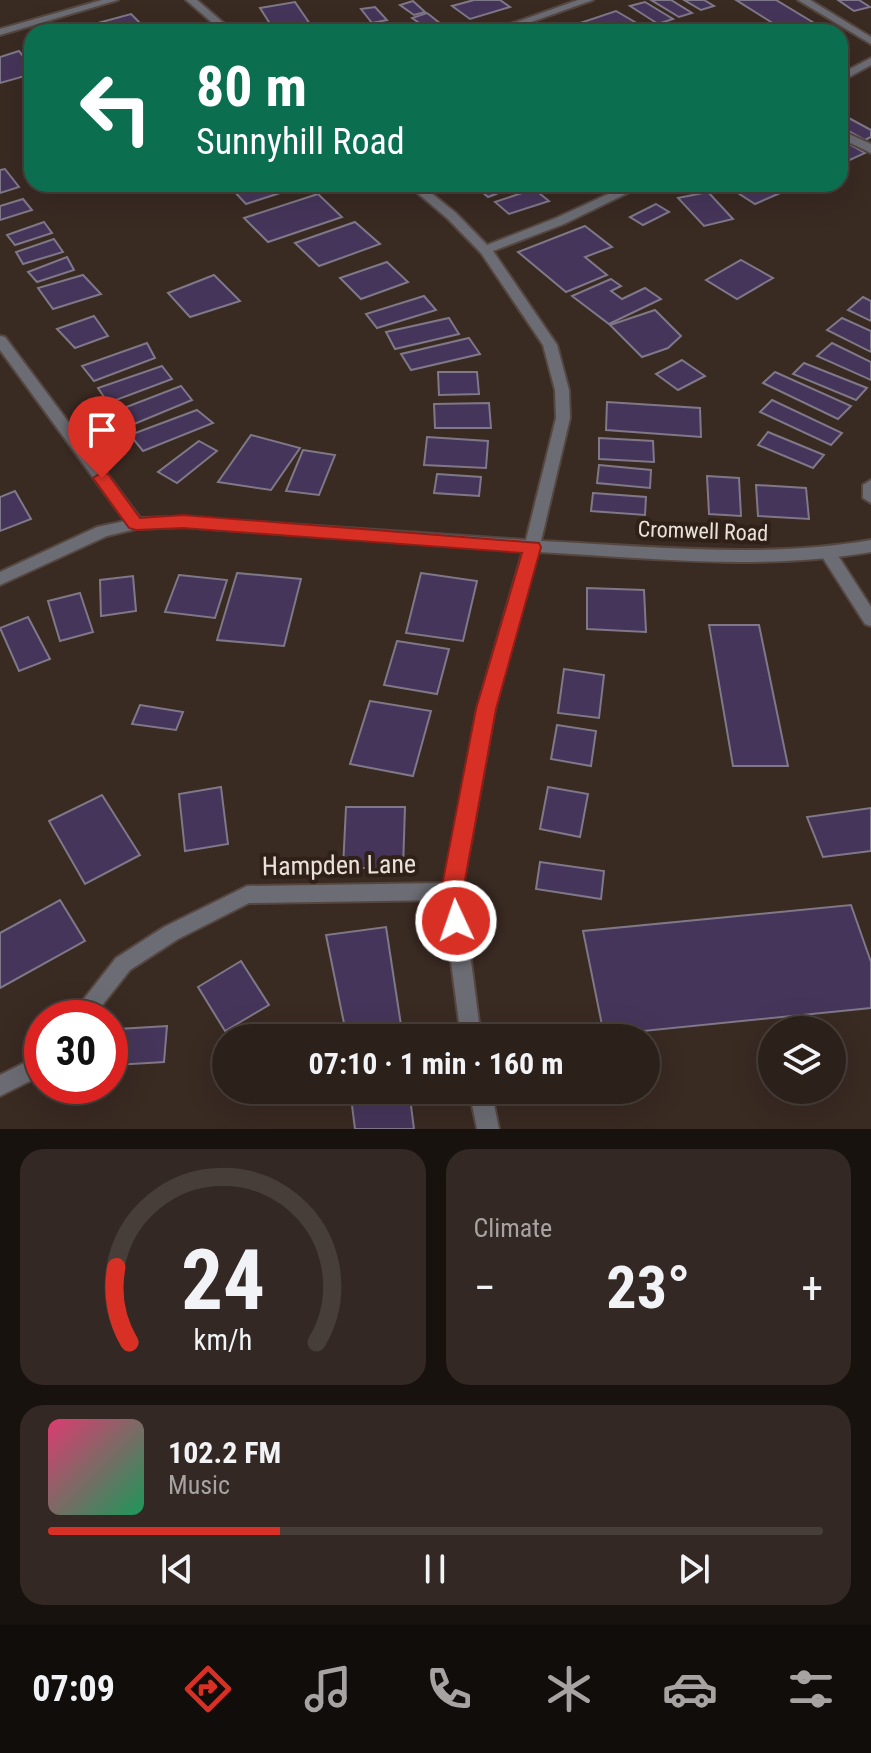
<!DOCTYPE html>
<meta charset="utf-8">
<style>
:root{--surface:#2b201a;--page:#332823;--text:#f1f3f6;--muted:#a6a3a2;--line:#473e39;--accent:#d93025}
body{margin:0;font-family:"Roboto Condensed",sans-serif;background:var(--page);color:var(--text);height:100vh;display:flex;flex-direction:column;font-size:30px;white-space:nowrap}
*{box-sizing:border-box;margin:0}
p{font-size:26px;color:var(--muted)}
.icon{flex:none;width:44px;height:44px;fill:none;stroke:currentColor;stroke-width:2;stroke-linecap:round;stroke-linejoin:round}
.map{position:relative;height:1129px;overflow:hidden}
.side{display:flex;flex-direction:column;gap:20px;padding:20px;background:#18120e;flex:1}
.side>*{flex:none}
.guide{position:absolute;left:24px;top:24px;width:824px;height:168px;border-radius:24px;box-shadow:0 8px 32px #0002,0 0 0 2px var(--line);background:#0b6e4f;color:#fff;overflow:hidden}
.fabs{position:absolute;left:758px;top:1016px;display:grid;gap:16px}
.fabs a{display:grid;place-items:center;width:88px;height:88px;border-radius:50%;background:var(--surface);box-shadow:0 8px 32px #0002,0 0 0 2px var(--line);font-size:40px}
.speed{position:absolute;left:24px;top:1000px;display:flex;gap:16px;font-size:40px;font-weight:700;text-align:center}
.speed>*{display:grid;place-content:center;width:104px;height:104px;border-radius:50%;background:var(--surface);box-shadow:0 8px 32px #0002,0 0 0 2px var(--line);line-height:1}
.speed .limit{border:12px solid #d22;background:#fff;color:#111}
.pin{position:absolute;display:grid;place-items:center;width:68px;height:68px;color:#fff;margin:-82px -34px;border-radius:50% 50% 50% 0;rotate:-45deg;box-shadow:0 0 8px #0007}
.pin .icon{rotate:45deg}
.me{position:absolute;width:88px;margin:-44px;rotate:357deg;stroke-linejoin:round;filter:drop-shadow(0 0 6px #0008)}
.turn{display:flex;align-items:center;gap:28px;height:168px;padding:0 40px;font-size:36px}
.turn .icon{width:104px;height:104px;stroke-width:2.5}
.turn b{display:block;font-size:56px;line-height:68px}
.big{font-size:60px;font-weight:700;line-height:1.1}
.side .card{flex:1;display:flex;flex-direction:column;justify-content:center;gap:12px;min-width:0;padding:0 28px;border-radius:24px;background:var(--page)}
.side .dial{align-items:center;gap:0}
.dial svg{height:208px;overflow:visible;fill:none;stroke:var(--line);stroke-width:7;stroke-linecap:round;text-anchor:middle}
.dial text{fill:var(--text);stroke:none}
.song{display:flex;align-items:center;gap:24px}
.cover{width:96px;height:96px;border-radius:12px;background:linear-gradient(135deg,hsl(340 70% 55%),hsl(150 70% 35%))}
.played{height:8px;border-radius:4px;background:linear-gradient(90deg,var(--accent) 30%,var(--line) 30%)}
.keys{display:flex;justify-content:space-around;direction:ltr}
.heat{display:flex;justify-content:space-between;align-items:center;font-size:44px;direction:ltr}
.side .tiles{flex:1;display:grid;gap:20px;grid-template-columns:1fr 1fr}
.card:last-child{grid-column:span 2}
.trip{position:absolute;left:212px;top:1024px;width:448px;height:80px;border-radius:40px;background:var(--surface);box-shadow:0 8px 32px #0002,0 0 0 2px var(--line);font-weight:700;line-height:80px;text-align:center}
.tabs{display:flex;height:128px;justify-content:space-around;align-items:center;background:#110d0a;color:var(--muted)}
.tabs .icon{width:56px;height:56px}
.tabs .current{color:var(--accent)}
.tabs b{font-size:36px;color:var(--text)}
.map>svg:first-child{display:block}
.building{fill:#46355a;stroke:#7f7888;stroke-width:2}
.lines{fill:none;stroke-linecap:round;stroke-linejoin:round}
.service-casing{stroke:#554740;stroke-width:4}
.minor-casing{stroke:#554740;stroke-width:4}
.tertiary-casing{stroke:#554740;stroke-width:4}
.service{fill:#6c6c74;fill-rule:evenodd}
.minor{fill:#6c6c74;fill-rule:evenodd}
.tertiary{fill:#6c6c74;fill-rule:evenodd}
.route{fill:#d93025;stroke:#8d1f18;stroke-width:2}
.labels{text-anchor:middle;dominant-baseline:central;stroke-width:8;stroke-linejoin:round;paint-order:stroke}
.street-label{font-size:22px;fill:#ebe1db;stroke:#2f2118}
.near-street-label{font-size:26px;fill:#ebe1db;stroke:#2f2118}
</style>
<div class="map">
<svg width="871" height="1129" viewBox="0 0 871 1129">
<rect width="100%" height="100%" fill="#392a22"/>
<!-- building -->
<g class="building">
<polygon points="474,0 500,0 510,7 470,19 452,6"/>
<polygon points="651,0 671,0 692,13 679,17"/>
<polygon points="684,0 704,0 714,6 701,10"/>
<polygon points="736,0 776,0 829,32 787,32"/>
<polygon points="838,0 859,0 870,7 854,11"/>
<polygon points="413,1 425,12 414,15 400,5"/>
<polygon points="295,2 310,24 274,30 260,8"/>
<polygon points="645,2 673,19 658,24 630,6"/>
<polygon points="375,7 387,20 372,23 361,9"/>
<polygon points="616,11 652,32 571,32 565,28"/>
<polygon points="427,13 445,27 431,31 412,18"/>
<polygon points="131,14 145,28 131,32 89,32 83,27"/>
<polygon points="19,51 32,67 32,74 0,83 0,57"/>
<polygon points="845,116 871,130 871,137 865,140 840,126 840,119"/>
<polygon points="840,139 865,153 841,164"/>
<polygon points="5,169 19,187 0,193 0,170"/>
<polygon points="156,184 183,184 186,187 166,193"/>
<polygon points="243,184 304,184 305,185 246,204 231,188"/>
<polygon points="477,184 522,184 488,197 474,185"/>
<polygon points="724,184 777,184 787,190 755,204"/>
<polygon points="534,189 549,201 509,214 495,202"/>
<polygon points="708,192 733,219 704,226 678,198"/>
<polygon points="318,194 342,217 268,242 244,218"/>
<polygon points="23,199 32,210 0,220 0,206"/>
<polygon points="656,204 669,212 643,225 630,217"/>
<polygon points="44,222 52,233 15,245 7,235"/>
<polygon points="355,222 380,244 319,266 295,243"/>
<polygon points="585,226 612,247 585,257 607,275 566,292 518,252"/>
<polygon points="54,239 63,252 23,264 16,252"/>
<polygon points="67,257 74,270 37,282 28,272"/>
<polygon points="741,260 773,278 737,299 706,280"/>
<polygon points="387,262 408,282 361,299 340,278"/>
<polygon points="83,275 101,294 53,309 38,288"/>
<polygon points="214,275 240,301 190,317 168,293"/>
<polygon points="611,279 621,286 611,291 622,299 645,288 661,299 609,324 572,296"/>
<polygon points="424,296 436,310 377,328 366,314"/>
<polygon points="863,297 871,301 871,321 848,310"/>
<polygon points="655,310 681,336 668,348 642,357 610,325"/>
<polygon points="94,316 108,336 75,348 57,329"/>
<polygon points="449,318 459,334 395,349 386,332"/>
<polygon points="842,318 871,331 871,352 827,330"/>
<polygon points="469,338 480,354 411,370 401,354"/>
<polygon points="147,343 155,358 94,381 82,366"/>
<polygon points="832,343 871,362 871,380 817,356"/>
<polygon points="682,360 705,376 678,390 656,374"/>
<polygon points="804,363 867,388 856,400 793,374"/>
<polygon points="162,366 172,379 108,403 98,388"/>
<polygon points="438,372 477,372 479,394 439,395"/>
<polygon points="775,372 851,406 838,419 763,383"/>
<polygon points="181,386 192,400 127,427 116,411"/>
<polygon points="772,400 842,433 831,445 760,412"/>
<polygon points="607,402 700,408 701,437 606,430"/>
<polygon points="489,403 491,428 435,428 434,404"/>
<polygon points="197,410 213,423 143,451 130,435"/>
<polygon points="768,432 824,455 813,468 758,445"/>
<polygon points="251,435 300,448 271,490 218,482"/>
<polygon points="427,437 488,441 486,468 424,465"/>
<polygon points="599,438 653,441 654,462 599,459"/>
<polygon points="199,441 217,451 177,483 158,472"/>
<polygon points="303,450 335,455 319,495 286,491"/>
<polygon points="599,465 651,470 650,488 597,483"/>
<polygon points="437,474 481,477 479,496 434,493"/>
<polygon points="707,476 739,478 741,516 709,514"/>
<polygon points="756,485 806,488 809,519 758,516"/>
<polygon points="15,491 31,519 0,531 0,497"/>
<polygon points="593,493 646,497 645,515 591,511"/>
<polygon points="237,573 301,579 284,646 217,640"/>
<polygon points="421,573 477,581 463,641 406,633"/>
<polygon points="179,575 227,580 215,618 165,612"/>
<polygon points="133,576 136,611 101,616 100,580"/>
<polygon points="587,588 644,590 646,632 587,629"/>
<polygon points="80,593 93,632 60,641 48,601"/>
<polygon points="28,617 50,659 19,671 0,628"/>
<polygon points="709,625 759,625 788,766 733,766"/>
<polygon points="397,641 449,649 437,694 384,685"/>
<polygon points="564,669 604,675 599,718 558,713"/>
<polygon points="370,701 431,711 413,776 350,764"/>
<polygon points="140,705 183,712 176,730 132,724"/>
<polygon points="557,725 596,731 591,766 551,759"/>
<polygon points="221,787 228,844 185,851 179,794"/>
<polygon points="548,787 588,794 580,837 540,829"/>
<polygon points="102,795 140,855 85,884 49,821"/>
<polygon points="346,807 405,807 403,868 343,868"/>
<polygon points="871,808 871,851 823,857 807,817"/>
<polygon points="540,862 604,871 601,899 536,889"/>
<polygon points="60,900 85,941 0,988 0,933"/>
<polygon points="851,905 871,962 871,1008 604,1035 583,931"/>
<polygon points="386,927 403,1038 347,1038 326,935"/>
<polygon points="241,961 269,1005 225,1031 198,987"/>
<polygon points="167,1026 164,1062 115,1065 118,1029"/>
<polygon points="350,1090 409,1090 414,1129 355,1129"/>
</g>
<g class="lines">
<!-- service casing -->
<g class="service-casing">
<g id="service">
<polygon points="840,130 871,144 871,153 840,138"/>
<polygon points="829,549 835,551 871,607 871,626 865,624 821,555"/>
</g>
</g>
<!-- minor casing -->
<g class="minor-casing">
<g id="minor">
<polygon points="102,0 118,0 0,35 0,29"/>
<polygon points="186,0 197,0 234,32 223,32"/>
<polygon points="578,0 593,0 503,32 488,32"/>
<polygon points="871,58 871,65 840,82 840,74"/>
<path d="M407,184H420L456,213L487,245L556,218L630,184H646L564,224L493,251L557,345L569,390L570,418L541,541C650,546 763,559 871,540V552C762,571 648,558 538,552L495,709L462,891L481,1038H461L443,900L249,903L178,939L130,970L92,1018H69L116,958L164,927L247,886L444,883L477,709L523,551L183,527L136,529L107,536L0,585V572L97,527L125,521L0,350V336L5,337L140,518L183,517L526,540L556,418L555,390L543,345L481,253L448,219Z"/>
<polygon points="871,480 871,503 863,498 863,485"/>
<polygon points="42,1054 42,1075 0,1096 0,1075"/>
<polygon points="469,1090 491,1090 499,1129 477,1129"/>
</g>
</g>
<!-- tertiary casing -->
<g class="tertiary-casing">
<polygon id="tertiary" points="798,0 810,0 871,37 871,44"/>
</g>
<!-- service -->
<use href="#service" class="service"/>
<!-- minor -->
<use href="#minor" class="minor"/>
<!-- tertiary -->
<use href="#tertiary" class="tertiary"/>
</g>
<!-- route -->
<polygon class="route" points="102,472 108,474 140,518 183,515 539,543 541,547 496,709 463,891 467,921 464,928 456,931 448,928 441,891 476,709 522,553 183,528 136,530 129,528 93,478"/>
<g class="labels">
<!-- street labels -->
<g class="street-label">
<text transform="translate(703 531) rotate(2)">Cromwell Road</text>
</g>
<!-- near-street labels -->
<g class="near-street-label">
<text transform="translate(339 865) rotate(-1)">Hampden Lane</text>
</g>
</g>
</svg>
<div class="fabs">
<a><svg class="icon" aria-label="layers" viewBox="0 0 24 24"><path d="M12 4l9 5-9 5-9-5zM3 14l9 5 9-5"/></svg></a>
</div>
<div class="speed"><div class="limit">30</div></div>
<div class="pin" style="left:102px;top:478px;background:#d93025"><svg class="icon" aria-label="arrive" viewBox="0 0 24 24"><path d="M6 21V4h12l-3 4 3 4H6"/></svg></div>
<svg class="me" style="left:456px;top:921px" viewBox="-20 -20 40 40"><circle r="17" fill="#d93025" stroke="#fff" stroke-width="3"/><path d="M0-11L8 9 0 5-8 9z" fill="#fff"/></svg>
<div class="trip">07:10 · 1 min · 160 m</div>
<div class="guide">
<div class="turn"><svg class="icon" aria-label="left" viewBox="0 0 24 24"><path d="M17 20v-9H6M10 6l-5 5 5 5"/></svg><div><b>80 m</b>Sunnyhill Road</div></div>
</div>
</div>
<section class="side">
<div class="tiles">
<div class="card dial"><svg viewBox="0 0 100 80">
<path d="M14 69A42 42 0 1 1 86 69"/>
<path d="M14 69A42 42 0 0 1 9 40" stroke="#d93025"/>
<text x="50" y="56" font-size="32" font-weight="700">24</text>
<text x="50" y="72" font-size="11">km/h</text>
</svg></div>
<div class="card"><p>Climate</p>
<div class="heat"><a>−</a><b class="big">23°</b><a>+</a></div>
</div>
<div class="card">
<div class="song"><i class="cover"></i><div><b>102.2 FM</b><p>Music</p></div></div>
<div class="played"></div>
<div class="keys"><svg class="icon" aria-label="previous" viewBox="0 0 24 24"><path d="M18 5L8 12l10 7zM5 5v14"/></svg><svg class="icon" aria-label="pause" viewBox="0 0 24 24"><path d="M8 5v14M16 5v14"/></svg><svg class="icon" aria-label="next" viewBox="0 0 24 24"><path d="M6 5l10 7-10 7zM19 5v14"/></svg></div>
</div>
</div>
</section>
<nav class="tabs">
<b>07:09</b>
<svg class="icon current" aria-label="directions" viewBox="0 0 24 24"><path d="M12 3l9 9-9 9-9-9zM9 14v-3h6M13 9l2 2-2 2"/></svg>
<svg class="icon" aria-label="music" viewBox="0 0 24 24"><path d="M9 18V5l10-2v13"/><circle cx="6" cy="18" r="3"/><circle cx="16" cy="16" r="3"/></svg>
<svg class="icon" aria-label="phone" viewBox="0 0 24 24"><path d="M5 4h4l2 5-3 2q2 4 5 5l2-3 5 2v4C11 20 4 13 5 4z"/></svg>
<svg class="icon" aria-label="climate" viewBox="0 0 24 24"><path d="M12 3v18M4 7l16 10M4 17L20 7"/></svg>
<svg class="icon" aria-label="car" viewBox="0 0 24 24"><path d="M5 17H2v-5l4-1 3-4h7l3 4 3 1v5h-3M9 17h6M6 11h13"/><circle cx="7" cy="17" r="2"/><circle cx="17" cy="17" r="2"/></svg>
<svg class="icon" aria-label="filters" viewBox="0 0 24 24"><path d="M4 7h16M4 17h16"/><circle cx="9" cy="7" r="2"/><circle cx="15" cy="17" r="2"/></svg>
</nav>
